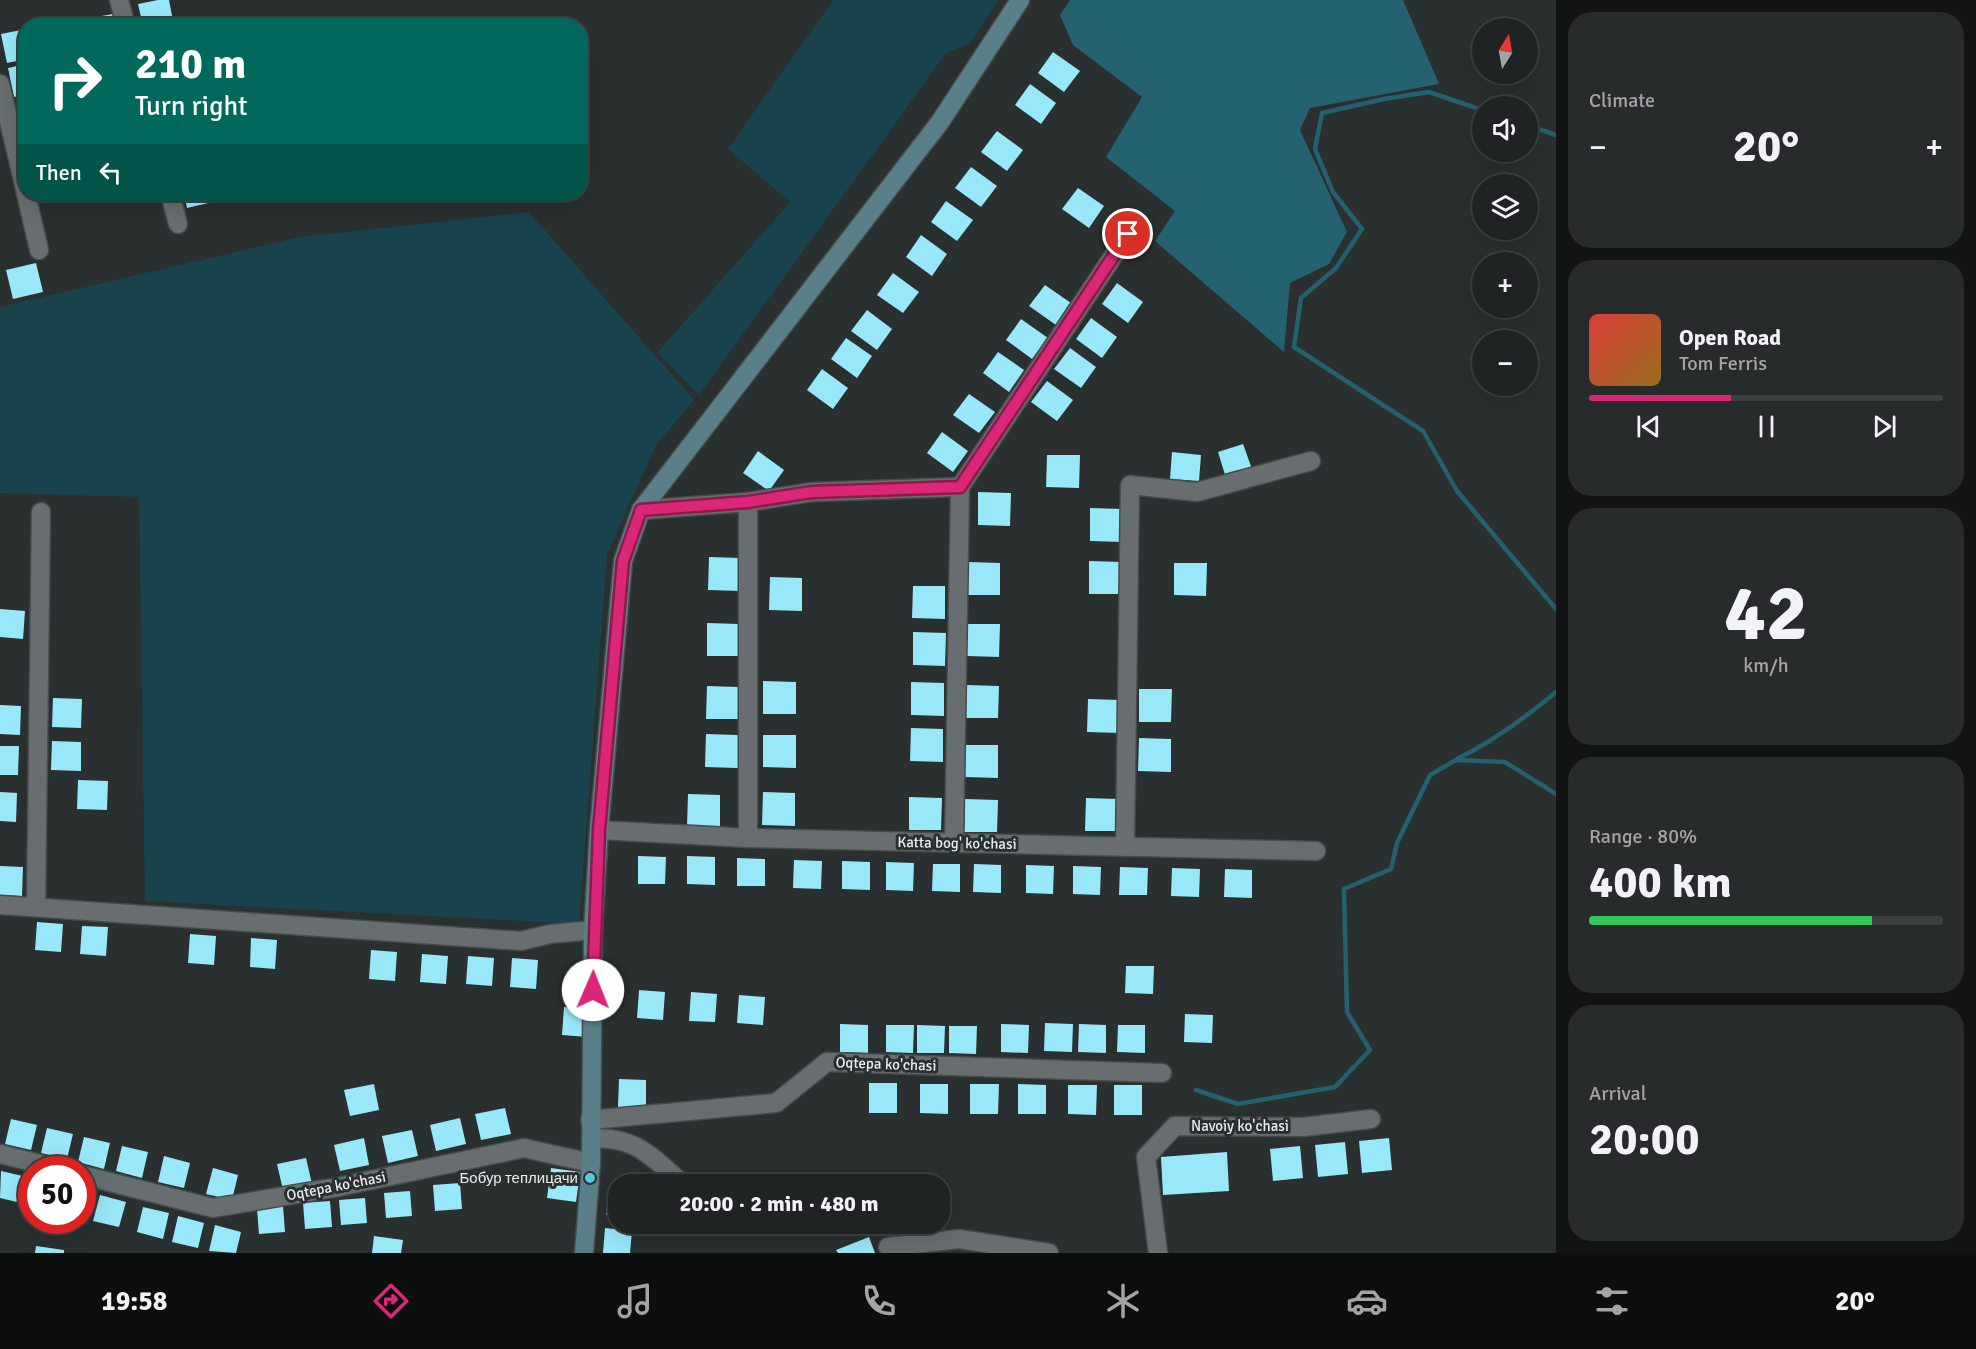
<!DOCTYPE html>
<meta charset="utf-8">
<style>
:root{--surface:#202324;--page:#282b2c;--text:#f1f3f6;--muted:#a2a4a6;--line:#3d4041;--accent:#db2777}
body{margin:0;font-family:Signika,sans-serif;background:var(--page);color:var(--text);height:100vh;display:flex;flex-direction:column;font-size:22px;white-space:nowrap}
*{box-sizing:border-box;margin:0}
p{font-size:20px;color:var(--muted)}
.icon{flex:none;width:33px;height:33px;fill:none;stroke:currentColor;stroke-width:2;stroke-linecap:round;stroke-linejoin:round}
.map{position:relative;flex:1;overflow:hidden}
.panel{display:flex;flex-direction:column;gap:12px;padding:12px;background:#121314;width:420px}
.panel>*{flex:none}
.hud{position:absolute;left:18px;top:18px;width:570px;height:183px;border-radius:24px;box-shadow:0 6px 24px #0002,0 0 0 2px var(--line);background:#00695c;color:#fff;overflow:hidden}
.needle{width:39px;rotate:11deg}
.tools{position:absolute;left:1472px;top:18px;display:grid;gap:12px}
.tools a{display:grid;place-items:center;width:66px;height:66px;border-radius:50%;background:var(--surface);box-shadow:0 6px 24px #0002,0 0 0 2px var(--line);font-size:30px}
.speed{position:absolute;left:18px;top:1156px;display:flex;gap:12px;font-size:30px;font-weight:700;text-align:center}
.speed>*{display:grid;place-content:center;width:78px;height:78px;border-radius:50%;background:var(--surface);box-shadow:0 6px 24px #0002,0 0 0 2px var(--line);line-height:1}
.speed .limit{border:9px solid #d22;background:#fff;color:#111}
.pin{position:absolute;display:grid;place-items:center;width:51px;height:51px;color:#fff;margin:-26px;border:3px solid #fff;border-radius:50%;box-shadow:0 2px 6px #0007}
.me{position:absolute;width:66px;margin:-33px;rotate:1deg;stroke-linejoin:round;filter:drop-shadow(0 0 4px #0008)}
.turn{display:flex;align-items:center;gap:21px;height:126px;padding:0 18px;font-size:27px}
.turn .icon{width:78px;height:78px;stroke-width:2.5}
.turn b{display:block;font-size:42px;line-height:51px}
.then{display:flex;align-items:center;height:57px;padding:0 18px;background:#0003;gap:12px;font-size:22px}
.big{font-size:45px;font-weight:700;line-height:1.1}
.panel .widget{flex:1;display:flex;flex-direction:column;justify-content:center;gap:9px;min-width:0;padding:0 21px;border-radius:24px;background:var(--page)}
.panel .dial{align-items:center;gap:0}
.dial b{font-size:78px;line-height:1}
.song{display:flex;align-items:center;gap:18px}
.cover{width:72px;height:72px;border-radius:9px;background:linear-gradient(135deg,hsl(0 70% 55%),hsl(40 70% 35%))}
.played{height:6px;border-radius:3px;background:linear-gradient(90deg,var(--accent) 40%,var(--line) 40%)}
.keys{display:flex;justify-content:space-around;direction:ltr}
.heat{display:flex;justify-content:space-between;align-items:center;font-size:33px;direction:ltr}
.charge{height:9px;border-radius:4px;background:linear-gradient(90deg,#34c759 80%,var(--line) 0)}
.trip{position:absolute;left:608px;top:1174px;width:342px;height:60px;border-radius:24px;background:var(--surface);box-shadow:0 6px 24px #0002,0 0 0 2px var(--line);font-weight:700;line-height:60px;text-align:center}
.tabs{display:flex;height:96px;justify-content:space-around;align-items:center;background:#0d0e0e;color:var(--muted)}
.tabs .icon{width:42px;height:42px}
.tabs .selected{color:var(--accent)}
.tabs b{font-size:27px;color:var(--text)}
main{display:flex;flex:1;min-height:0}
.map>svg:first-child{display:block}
.green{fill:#18434c}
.forest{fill:#24626f}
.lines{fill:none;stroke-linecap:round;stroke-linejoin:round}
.stream{stroke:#22616d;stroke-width:4.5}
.building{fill:#98e8fa}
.minor-casing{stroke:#454a4b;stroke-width:21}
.secondary-casing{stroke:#454a4b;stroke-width:21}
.minor{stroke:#686e6f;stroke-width:18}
.secondary{stroke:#598088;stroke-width:18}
.route-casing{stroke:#8e194d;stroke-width:15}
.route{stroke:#db2777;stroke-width:10}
.poi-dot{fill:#56c9e1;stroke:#2a2f30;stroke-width:2}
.labels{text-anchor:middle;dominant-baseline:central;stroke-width:6;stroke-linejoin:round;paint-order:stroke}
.street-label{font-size:15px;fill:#e8eced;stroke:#2a2f30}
.poi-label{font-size:15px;fill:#e8eced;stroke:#2a2f30;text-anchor:end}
</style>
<main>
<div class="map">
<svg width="1556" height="1253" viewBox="0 0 1556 1253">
<rect width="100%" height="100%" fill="#2a2f30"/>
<!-- green -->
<g class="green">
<polygon points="833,0 998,0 970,44 947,52 699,395 658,352 790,202 728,149"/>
<polygon points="529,212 694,400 656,445 607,555 579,924 145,901 139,497 0,493 0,307 300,237"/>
</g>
<!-- forest -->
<polygon class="forest" points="1070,0 1403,0 1439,84 1310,108 1300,130 1347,232 1329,264 1290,283 1284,352 1155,241 1175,211 1106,157 1142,97 1073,45 1060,15"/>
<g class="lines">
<!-- stream -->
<g class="stream">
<polyline points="1482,110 1429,92 1384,99 1322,113 1315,149 1333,192 1362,229 1336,268 1301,298 1294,347 1423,431 1457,491 1556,609"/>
<polyline points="1527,125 1556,135"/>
<path d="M1457,759C1494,741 1525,718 1556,692"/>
<polyline points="1196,1090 1238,1104 1335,1087 1370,1050 1347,1012 1344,889 1391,869 1397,843 1430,775 1456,760 1505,762 1556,794"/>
</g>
</g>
<!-- building -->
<g class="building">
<polygon points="158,0 169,0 174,26 143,26 138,4"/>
<polygon points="113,14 115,26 79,26 78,20"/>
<polygon points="26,29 26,59 7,63 1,34"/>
<polygon points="1053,52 1080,71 1064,92 1038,73"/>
<polygon points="26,64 26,94 14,97 8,68"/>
<polygon points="1030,84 1056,103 1041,124 1015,105"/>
<polygon points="26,103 26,133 19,135 12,106"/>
<polygon points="997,131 1023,150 1007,171 981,152"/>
<polygon points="971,167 997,186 981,207 955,188"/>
<polygon points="1078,188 1104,206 1089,228 1062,209"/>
<polygon points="184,194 215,194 217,201 187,208"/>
<polygon points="946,201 973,220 957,241 931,222"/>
<polygon points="921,235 947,254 932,276 906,257"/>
<polygon points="36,263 43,292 13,299 6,270"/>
<polygon points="893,273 919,292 903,313 877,295"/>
<polygon points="1117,283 1143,302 1128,323 1102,304"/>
<polygon points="1045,285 1071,303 1056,325 1029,306"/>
<polygon points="867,310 892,329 877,350 851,331"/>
<polygon points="1091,318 1117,337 1102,358 1076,339"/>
<polygon points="1021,319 1048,338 1032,359 1006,340"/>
<polygon points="846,338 872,356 857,378 831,359"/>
<polygon points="1070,348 1096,367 1081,388 1054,369"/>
<polygon points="998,352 1024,370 1009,392 983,373"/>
<polygon points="822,369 848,388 833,409 807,390"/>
<polygon points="1047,381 1073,400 1057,421 1031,402"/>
<polygon points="969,394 995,412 979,433 953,415"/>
<polygon points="942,432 968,451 953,472 927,453"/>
<polygon points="1243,444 1252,469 1226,478 1218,452"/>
<polygon points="758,451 784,470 769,491 743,473"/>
<polygon points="1172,452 1201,455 1199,481 1170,479"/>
<polygon points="1047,455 1080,455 1079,488 1046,487"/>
<polygon points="978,492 1011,493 1010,526 978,525"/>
<polygon points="1090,508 1123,509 1122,542 1090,541"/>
<polygon points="709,557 741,558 741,591 708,590"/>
<polygon points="1089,561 1122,562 1122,594 1089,594"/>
<polygon points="968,562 1000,563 1000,595 967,595"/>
<polygon points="1174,563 1207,563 1206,596 1174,595"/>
<polygon points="770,577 802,578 802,611 769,610"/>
<polygon points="913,586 945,586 945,619 912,618"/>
<polygon points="0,609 25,611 23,639 0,637"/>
<polygon points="707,623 740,624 739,656 707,656"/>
<polygon points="967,624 1000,624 999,657 967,656"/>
<polygon points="913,632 946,633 945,666 913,665"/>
<polygon points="763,681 796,682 796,714 763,714"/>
<polygon points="911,682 944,683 944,716 911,715"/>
<polygon points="966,685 999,686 998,718 966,718"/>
<polygon points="707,686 739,687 739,719 706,719"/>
<polygon points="1139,689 1172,689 1171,722 1139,722"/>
<polygon points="53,698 82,699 81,728 52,727"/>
<polygon points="1088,699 1120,700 1120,733 1087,732"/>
<polygon points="0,705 21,706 20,735 0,734"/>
<polygon points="911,728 943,729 943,762 910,761"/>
<polygon points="706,734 738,735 738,768 705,767"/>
<polygon points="763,735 796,735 796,768 763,767"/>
<polygon points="1139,738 1171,739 1171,772 1138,771"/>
<polygon points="52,741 81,742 81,771 51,770"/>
<polygon points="965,745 998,745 998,778 965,777"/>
<polygon points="0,746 19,746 18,775 0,775"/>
<polygon points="78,780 108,781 107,810 77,809"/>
<polygon points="0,792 17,793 16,822 0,821"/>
<polygon points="763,792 795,793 795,826 762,825"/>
<polygon points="688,794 720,795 720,828 687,827"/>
<polygon points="909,797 942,798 941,830 909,830"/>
<polygon points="1086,798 1118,799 1118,831 1085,831"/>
<polygon points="965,799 998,800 997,832 964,832"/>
<polygon points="638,856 666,857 665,884 638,884"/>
<polygon points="687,856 715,857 715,885 687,884"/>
<polygon points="737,858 765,859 765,886 737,886"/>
<polygon points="794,860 822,861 821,889 793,888"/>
<polygon points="842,861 870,862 870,890 842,889"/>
<polygon points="886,862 914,863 913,891 886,890"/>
<polygon points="933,864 960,864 960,892 932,891"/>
<polygon points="974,864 1001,865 1001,893 973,892"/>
<polygon points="1026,865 1054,866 1053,894 1026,893"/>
<polygon points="0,866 23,867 22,896 0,895"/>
<polygon points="1073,866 1101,867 1100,895 1073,894"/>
<polygon points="1120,867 1148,868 1147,895 1119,895"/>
<polygon points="1172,868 1200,869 1199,897 1171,896"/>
<polygon points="1225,869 1252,870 1252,898 1224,897"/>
<polygon points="37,922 63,924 61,952 35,950"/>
<polygon points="82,926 108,927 106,956 80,954"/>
<polygon points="190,934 216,936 214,965 188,963"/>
<polygon points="251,938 277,940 275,969 250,967"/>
<polygon points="371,950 397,952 395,981 369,979"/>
<polygon points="422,954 448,956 446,984 420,982"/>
<polygon points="468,956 494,958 492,986 466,984"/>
<polygon points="512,958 538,960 536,989 510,987"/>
<polygon points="1126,966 1154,966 1153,994 1125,993"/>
<polygon points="639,990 665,992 663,1020 637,1018"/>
<polygon points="691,992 717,994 715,1022 689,1021"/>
<polygon points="739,995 765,997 763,1025 737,1023"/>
<polygon points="564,1007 589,1009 588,1037 562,1035"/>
<polygon points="1185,1014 1213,1015 1212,1043 1184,1042"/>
<polygon points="1045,1023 1073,1024 1072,1052 1044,1051"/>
<polygon points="840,1024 868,1025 868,1053 840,1052"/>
<polygon points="1001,1024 1029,1025 1028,1053 1001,1052"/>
<polygon points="1079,1024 1106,1025 1106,1053 1078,1052"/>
<polygon points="886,1025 914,1025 913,1053 886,1052"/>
<polygon points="917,1025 945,1026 944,1053 917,1053"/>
<polygon points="1118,1025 1145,1025 1145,1053 1117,1052"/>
<polygon points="949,1026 977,1026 976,1054 949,1053"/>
<polygon points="619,1079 646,1080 646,1107 618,1107"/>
<rect x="869" y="1083" width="28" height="30"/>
<polygon points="374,1084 379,1110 350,1116 344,1090"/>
<polygon points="920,1084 948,1084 948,1114 920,1113"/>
<polygon points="970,1084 999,1084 998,1114 970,1114"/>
<polygon points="1018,1084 1046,1085 1046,1114 1018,1114"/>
<polygon points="1068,1085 1097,1085 1096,1115 1068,1114"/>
<rect x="1114" y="1085" width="28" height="30"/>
<polygon points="505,1108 511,1134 481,1140 475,1114"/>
<polygon points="460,1118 466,1144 436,1151 430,1125"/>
<polygon points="11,1119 37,1125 31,1150 5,1144"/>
<polygon points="47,1128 73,1134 67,1159 41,1153"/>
<polygon points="412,1130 418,1156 388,1163 382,1136"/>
<polygon points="84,1137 110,1143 104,1169 78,1162"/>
<polygon points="364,1138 369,1165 340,1171 334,1145"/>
<polygon points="1389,1138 1392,1170 1362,1173 1359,1141"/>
<polygon points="1345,1142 1348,1174 1318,1177 1315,1145"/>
<polygon points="122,1146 148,1152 142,1178 116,1171"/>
<polygon points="1300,1146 1303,1178 1273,1181 1270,1149"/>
<polygon points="1227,1152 1229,1191 1163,1195 1161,1157"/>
<polygon points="164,1156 190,1163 184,1188 158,1182"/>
<polygon points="306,1158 312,1184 283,1190 277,1164"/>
<polygon points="213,1168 238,1175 232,1200 206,1194"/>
<polygon points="551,1168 580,1172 576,1202 547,1198"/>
<polygon points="1,1171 27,1177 21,1203 0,1198"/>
<polygon points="725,1172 735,1185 709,1185"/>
<polygon points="460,1183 462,1209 435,1211 433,1185"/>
<polygon points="610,1188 618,1189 618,1216 606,1215"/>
<polygon points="410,1191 412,1216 386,1218 384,1193"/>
<polygon points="100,1195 126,1202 119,1227 93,1221"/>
<polygon points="365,1198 367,1223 341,1225 339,1200"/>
<polygon points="330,1201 332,1227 305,1229 303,1203"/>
<polygon points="283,1206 285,1232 259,1234 257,1209"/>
<polygon points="143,1207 169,1213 163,1239 137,1232"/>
<polygon points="178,1216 204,1223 198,1248 172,1242"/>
<polygon points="734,1224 756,1224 740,1234"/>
<polygon points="215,1225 241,1232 236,1253 209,1251"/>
<polygon points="605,1228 632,1231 630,1253 603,1253"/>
<polygon points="374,1236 403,1240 401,1253 372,1253"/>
<polygon points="869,1237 875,1253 838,1253 836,1250"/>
<polygon points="36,1246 64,1250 64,1253 35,1253"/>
</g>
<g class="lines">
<!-- minor casing -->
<g class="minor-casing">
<g id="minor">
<polyline points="119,0 126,26"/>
<polyline points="0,84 26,193"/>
<polyline points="26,194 39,250"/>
<polyline points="170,194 178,224"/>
<polyline points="748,502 748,838"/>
<polyline points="641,510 748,502 812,492 960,487"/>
<polyline points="599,830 748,838 1316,851"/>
<polyline points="954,843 960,487 1128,234"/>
<polyline points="1125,847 1130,485 1197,492 1311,461"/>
<polyline points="0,905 521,941 550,934 593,930"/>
<polyline points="36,907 41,512"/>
<polyline points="590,1120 776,1103 827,1062 1162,1073"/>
<path d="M591,1139C635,1135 653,1158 684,1185"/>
<polyline points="0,1154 64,1170"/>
<polyline points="82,1175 213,1208 338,1187 524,1148 591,1163"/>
<polyline points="888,1247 959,1239 1049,1253"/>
<polyline points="1158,1253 1146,1157 1175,1126 1303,1127 1371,1119"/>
</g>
</g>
<!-- secondary casing -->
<g class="secondary-casing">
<polyline id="secondary" points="584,1253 591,1163 593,930 599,830 623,561 641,510 940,122 1020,0"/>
</g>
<!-- minor -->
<use href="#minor" class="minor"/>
<!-- secondary -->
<use href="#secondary" class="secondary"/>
</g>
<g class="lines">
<!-- route casing -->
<g class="route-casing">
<polyline id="route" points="593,990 599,830 623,561 641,510 748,502 812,492 960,487 1128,234"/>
</g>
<!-- route -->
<use href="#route" class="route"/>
</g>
<!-- markers -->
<circle class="poi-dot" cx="590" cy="1178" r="6"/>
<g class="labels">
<!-- street labels -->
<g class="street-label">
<text transform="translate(957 843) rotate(1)">Katta bog' ko'chasi</text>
<text transform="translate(886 1064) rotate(2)">Oqtepa ko'chasi</text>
<text x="1240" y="1126">Navoiy ko'chasi</text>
<text transform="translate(336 1186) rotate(-11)">Oqtepa ko'chasi</text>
</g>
<!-- poi labels -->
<g class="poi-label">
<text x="578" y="1178">Бобур теплицачи</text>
</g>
</g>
</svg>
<div class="tools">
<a><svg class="needle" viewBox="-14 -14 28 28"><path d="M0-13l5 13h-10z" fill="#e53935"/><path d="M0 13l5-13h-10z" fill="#a2a4a6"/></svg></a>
<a><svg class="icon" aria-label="sound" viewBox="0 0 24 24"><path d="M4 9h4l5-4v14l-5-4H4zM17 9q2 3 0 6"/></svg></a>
<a><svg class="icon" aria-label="layers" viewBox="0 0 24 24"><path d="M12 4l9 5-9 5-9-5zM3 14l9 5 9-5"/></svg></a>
<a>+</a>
<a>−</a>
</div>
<div class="speed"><div class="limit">50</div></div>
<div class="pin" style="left:1128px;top:234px;background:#d93025"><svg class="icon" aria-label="arrive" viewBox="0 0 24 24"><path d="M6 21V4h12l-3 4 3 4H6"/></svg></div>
<svg class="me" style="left:593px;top:990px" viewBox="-20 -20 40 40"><circle r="19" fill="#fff"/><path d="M0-13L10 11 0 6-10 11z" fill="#db2777"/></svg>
<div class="trip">20:00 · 2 min · 480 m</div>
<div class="hud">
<div class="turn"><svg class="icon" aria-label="right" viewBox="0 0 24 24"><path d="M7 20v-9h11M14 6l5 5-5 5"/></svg><div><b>210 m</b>Turn right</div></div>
<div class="then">Then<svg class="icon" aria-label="left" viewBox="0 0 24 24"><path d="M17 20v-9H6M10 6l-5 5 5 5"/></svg></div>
</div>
</div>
<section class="panel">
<div class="widget"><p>Climate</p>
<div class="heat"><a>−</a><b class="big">20°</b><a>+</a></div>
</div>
<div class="widget">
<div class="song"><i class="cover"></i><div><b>Open Road</b><p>Tom Ferris</p></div></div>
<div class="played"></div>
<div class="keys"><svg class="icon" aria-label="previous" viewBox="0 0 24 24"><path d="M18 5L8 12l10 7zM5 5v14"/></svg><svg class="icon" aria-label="pause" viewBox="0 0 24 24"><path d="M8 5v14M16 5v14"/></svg><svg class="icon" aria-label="next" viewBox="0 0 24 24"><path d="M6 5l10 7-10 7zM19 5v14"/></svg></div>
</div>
<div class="widget dial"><b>42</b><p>km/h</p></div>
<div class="widget"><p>Range · 80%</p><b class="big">400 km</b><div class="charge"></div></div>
<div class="widget"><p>Arrival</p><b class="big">20:00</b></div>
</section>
</main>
<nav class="tabs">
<b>19:58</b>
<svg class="icon selected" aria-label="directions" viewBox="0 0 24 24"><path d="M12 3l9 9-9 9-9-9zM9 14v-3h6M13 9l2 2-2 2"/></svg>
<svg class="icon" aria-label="music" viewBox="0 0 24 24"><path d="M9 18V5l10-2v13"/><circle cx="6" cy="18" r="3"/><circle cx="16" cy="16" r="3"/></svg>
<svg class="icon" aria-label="phone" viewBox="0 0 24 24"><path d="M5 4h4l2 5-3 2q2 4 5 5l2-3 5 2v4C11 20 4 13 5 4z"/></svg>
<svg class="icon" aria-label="climate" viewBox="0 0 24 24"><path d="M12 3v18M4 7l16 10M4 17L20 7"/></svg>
<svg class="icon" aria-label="car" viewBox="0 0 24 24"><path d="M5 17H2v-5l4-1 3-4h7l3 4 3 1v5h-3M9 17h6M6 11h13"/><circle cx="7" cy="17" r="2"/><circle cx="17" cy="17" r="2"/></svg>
<svg class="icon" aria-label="filters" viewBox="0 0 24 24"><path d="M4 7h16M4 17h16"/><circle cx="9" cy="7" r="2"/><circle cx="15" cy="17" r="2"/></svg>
<b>20°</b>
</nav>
